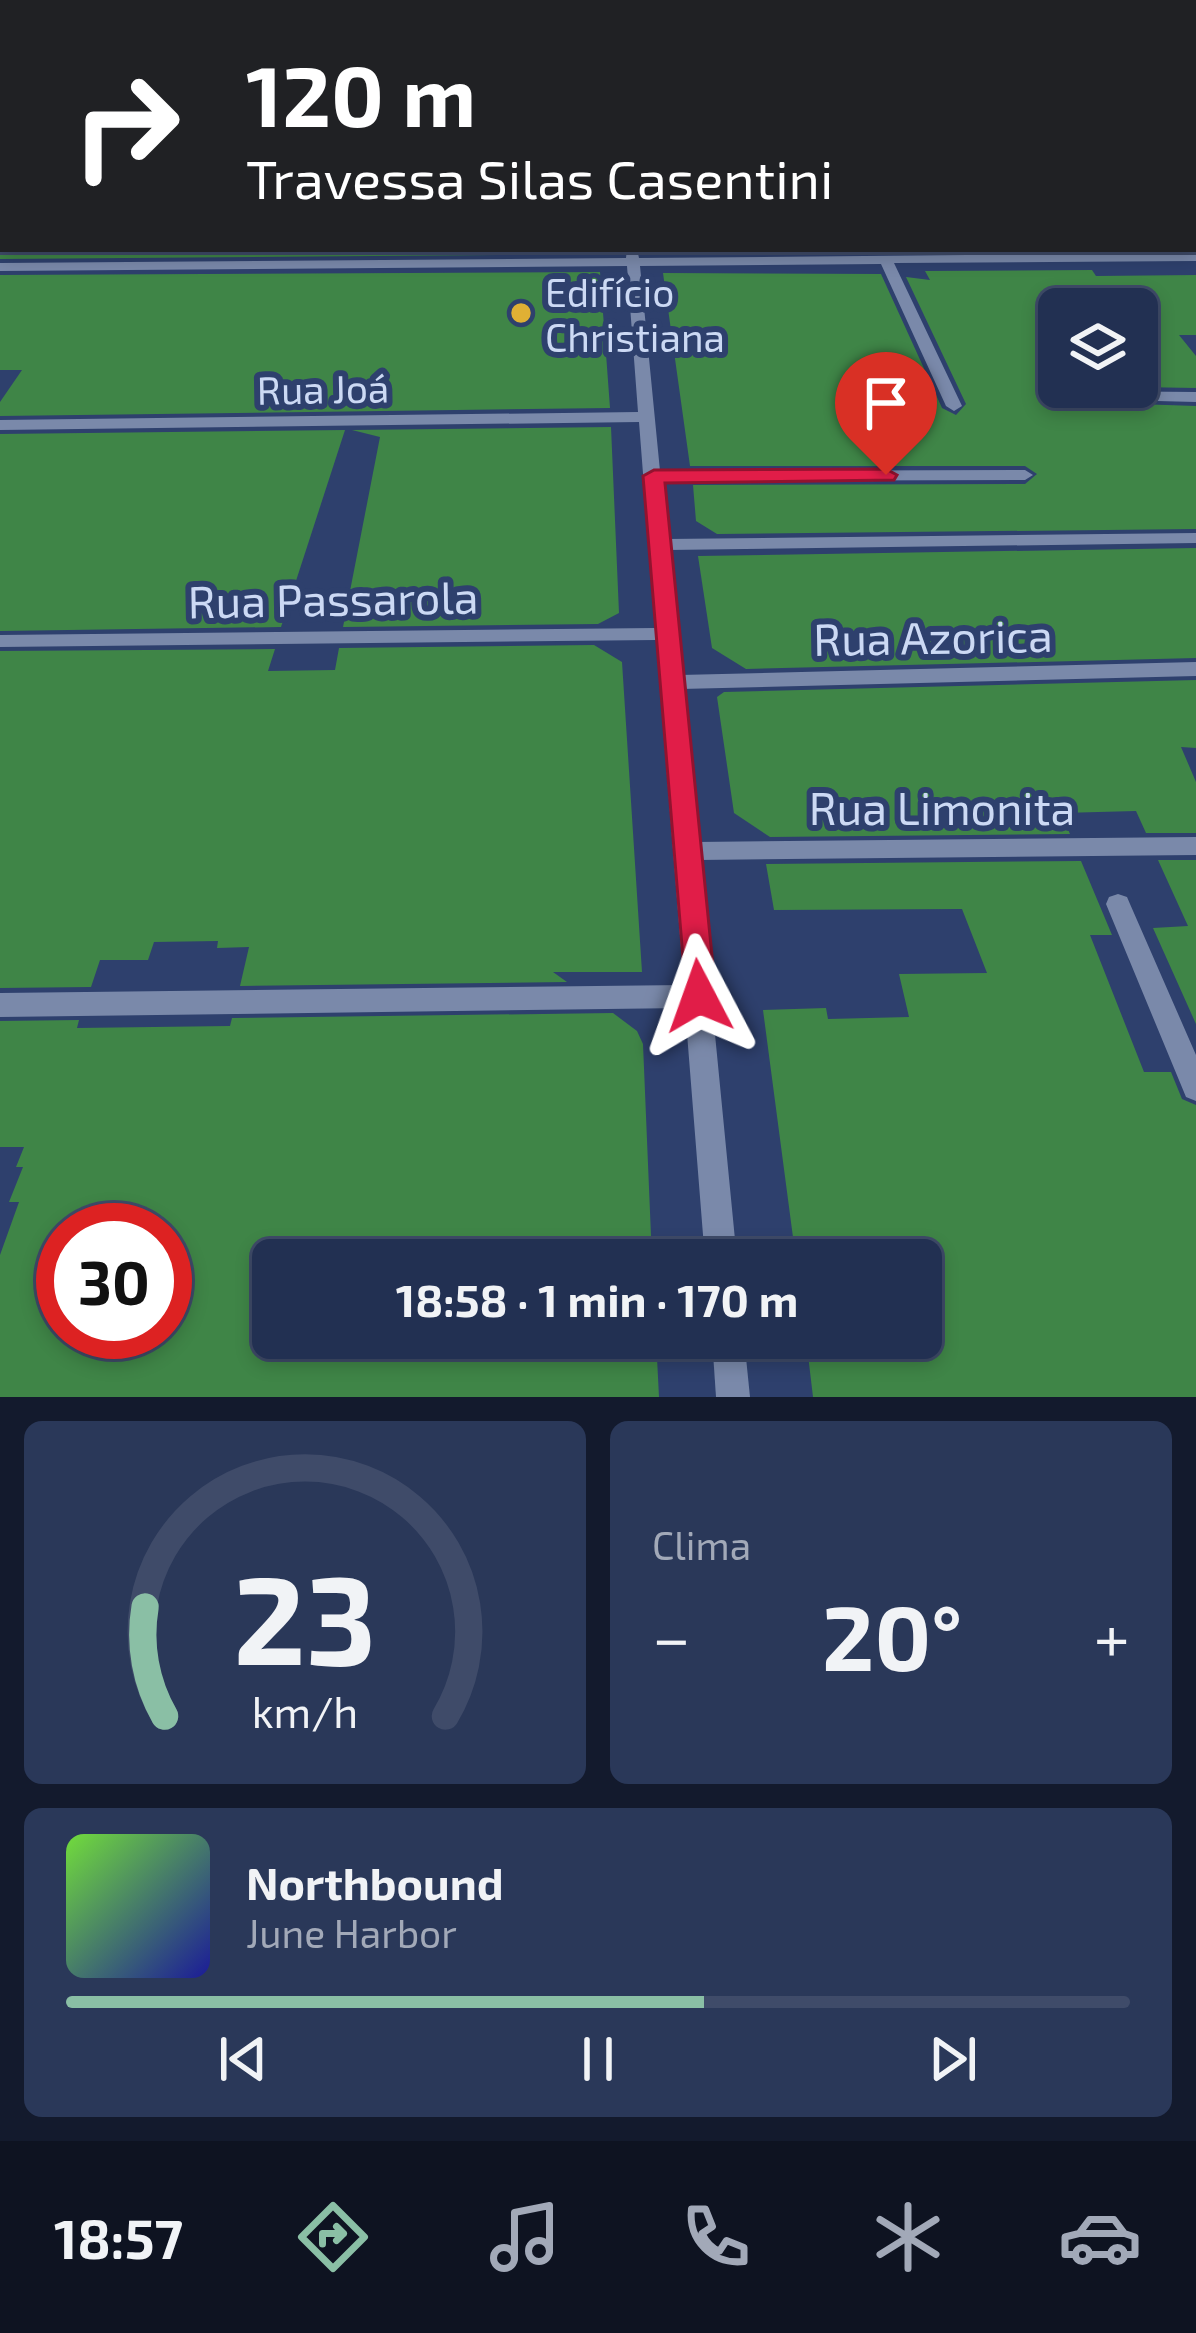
<!DOCTYPE html>
<html lang="pt">
<meta charset="utf-8">
<style>
:root{--surface:#223052;--page:#2a3859;--text:#f1f3f6;--muted:#a2a9b8;--line:#3f4b69;--accent:#8abfa5}
body{margin:0;font-family:"Exo 2",sans-serif;background:var(--page);color:var(--text);height:100vh;display:flex;flex-direction:column;font-size:45px;white-space:nowrap}
*{box-sizing:border-box;margin:0}
p{font-size:39px;color:var(--muted)}
.icon{flex:none;width:66px;height:66px;fill:none;stroke:currentColor;stroke-width:2;stroke-linecap:round;stroke-linejoin:round}
.map{position:relative;height:1397px;overflow:hidden}
.sheet{display:flex;flex-direction:column;gap:24px;padding:24px;background:#131a2d;flex:1}
.sheet>*{flex:none}
.hud{position:absolute;left:0px;top:0px;width:1197px;height:252px;box-shadow:0 6px 18px #0003,0 0 0 3px var(--line);background:#202124;color:#fff;overflow:hidden}
.fabs{position:absolute;left:1038px;top:288px;display:grid;gap:24px}
.fabs a{display:grid;place-items:center;width:120px;height:120px;border-radius:18px;background:var(--surface);box-shadow:0 6px 18px #0003,0 0 0 3px var(--line);font-size:60px}
.speed{position:absolute;left:36px;top:1203px;display:flex;gap:24px;font-size:60px;font-weight:700;text-align:center}
.speed>*{display:grid;place-content:center;width:156px;height:156px;border-radius:50%;background:var(--surface);box-shadow:0 6px 18px #0003,0 0 0 3px var(--line);line-height:1}
.speed .limit{border:18px solid #d22;background:#fff;color:#111}
.pin{position:absolute;display:grid;place-items:center;width:102px;height:102px;color:#fff;margin:-123px -51px;border-radius:50% 50% 50% 0;rotate:-45deg;box-shadow:0 0 12px #0007}
.pin .icon{rotate:45deg}
.me{position:absolute;width:132px;margin:-66px;rotate:356deg;stroke-linejoin:round;filter:drop-shadow(0 0 9px #0008)}
.turn{display:flex;align-items:center;gap:42px;height:252px;padding:0 48px;font-size:54px}
.turn .icon{width:156px;height:156px;stroke-width:2.5}
.turn b{display:block;font-size:84px;line-height:102px}
.big{font-size:90px;font-weight:700;line-height:1.1}
.sheet .tile{flex:1;display:flex;flex-direction:column;justify-content:center;gap:18px;min-width:0;padding:0 42px;border-radius:18px;background:var(--page)}
.sheet .dial{align-items:center;gap:0}
.dial svg{height:312px;overflow:visible;fill:none;stroke:var(--line);stroke-width:7;stroke-linecap:round;text-anchor:middle}
.dial text{fill:var(--text);stroke:none}
.song{display:flex;align-items:center;gap:36px}
.cover{width:144px;height:144px;border-radius:18px;background:linear-gradient(135deg,hsl(100 70% 55%),hsl(240 70% 35%))}
.played{height:12px;border-radius:6px;background:linear-gradient(90deg,var(--accent) 60%,var(--line) 60%)}
.keys{display:flex;justify-content:space-around;direction:ltr}
.heat{display:flex;justify-content:space-between;align-items:center;font-size:66px;direction:ltr}
.sheet .tiles{flex:1;display:grid;gap:24px;grid-template-columns:1fr 1fr}
.tile:last-child{grid-column:span 2}
.trip{position:absolute;left:252px;top:1239px;width:690px;height:120px;border-radius:18px;background:var(--surface);box-shadow:0 6px 18px #0003,0 0 0 3px var(--line);font-weight:700;line-height:120px;text-align:center}
.tabs{display:flex;height:192px;justify-content:space-around;align-items:center;background:#0e1321;color:var(--muted)}
.tabs .icon{width:84px;height:84px}
.tabs .current{color:var(--accent)}
.tabs b{font-size:54px;color:var(--text)}
.map>svg:first-child{display:block}
.building{fill:#3f8547;fill-rule:evenodd}
.lines{fill:none;stroke-linecap:round;stroke-linejoin:round}
.minor{fill:#7a89aa;fill-rule:evenodd}
.major{fill:#bccef7;fill-rule:evenodd}
.route{fill:#e11d48;stroke:#92132f;stroke-width:3}
.poi-dot{fill:#e0b034;stroke:#2e406d;stroke-width:4.5}
.labels{text-anchor:middle;dominant-baseline:central;stroke-width:12;stroke-linejoin:round;paint-order:stroke}
.far-poi-label{font-size:39px;fill:#ccd9f4;stroke:#2e406d;text-anchor:start}
.far-street-label{font-size:39px;fill:#ccd9f4;stroke:#2e406d}
.street-label{font-size:45px;fill:#ccd9f4;stroke:#2e406d}
</style>
<div class="map">
<svg width="1196" height="1397" viewBox="0 0 1196 1397">
<rect width="100%" height="100%" fill="#2e406d"/>
<!-- building -->
<g class="building">
<polygon points="0,249 497,249 498,255 0,259"/>
<polygon points="1092,270 1096,276 1196,275 1196,335 1179,335 1196,356 1196,388 1137,387 1137,309 1038,309 1059,345 1059,387 1082,387 1072,395 1076,402 1196,406 1196,529 717,534 696,521 693,485 1025,484 1037,474 1025,466 690,466 663,273 881,274 942,408 956,415 966,404 906,277 930,280 925,271"/>
<polygon points="600,272 610,408 0,416 0,402 22,370 0,370 0,275"/>
<polygon points="611,427 619,613 598,624 343,627 380,437 352,430"/>
<polygon points="345,430 281,627 0,631 0,434"/>
<polygon points="1196,548 1196,658 746,669 712,648 698,556"/>
<polygon points="594,645 622,662 642,972 553,972 567,982 240,986 249,947 217,948 218,941 154,942 148,960 100,960 91,987 0,988 0,651 275,649 268,671 335,670 339,648"/>
<polygon points="1196,680 1196,748 1181,747 1196,782 1196,833 1146,833 1136,811 1061,813 1070,834 770,837 734,813 717,697 724,692"/>
<polygon points="1158,860 1196,860 1196,1024 1153,928 1188,926"/>
<polygon points="1081,861 1112,935 1090,935 1144,1072 1171,1072 1182,1099 1196,1105 1196,1397 813,1397 806,1338 921,1338 921,1260 796,1260 763,1010 826,1008 828,1019 909,1017 899,974 987,973 962,909 774,910 766,864"/>
<path d="M613,1013L637,1031L643,1044L652,1260H273V1338H656L659,1397H0V1255L19,1202H9L23,1167H16L24,1147H0V1021L79,1020L77,1028L230,1026L232,1018ZM63,1230H165V1332H63Z"/>
</g>
<g class="lines">
<!-- minor -->
<g class="minor">
<polygon points="605,0 613,0 614,3 606,3"/>
<polygon points="717,0 725,0 726,3 718,3"/>
<polygon points="811,0 819,0 821,3 813,3"/>
<polygon points="926,0 935,0 937,3 928,3"/>
<polygon points="3,92 3,100 0,101 0,93"/>
<polygon points="627,249 637,249 639,258 1196,253 1196,261 894,263 962,406 954,411 946,406 881,264 640,266 660,471 1025,470 1033,475 1025,480 661,481 666,539 1196,533 1196,543 668,550 680,675 1196,662 1196,676 681,689 696,842 1196,837 1196,855 698,860 737,1260 705,1260 685,1008 0,1017 0,993 684,985 656,640 0,647 0,635 655,628 639,422 0,430 0,420 638,412 627,266 0,271 0,263 626,258"/>
<polygon points="1084,391 1196,392 1196,402 1079,399 1076,396"/>
<polygon points="1118,894 1127,897 1130,904 1196,1055 1196,1101 1186,1097 1106,904 1109,897"/>
<polygon points="712,1338 744,1338 750,1397 716,1397"/>
</g>
<!-- major -->
<g class="major">
<polygon points="1109,0 1122,0 1125,3 1112,3"/>
<rect x="1194" y="61" width="2" height="9"/>
</g>
</g>
<!-- route -->
<polygon class="route" points="886,469 897,475 894,480 665,483 716,996 711,1006 699,1011 687,1006 643,476 654,470"/>
<!-- markers -->
<circle class="poi-dot" cx="521" cy="313" r="12"/>
<g class="labels">
<!-- far-poi labels -->
<g class="far-poi-label">
<text x="545" y="291">Edifício<tspan x="545" dy="45">Christiana</tspan></text>
</g>
<!-- far-street labels -->
<g class="far-street-label">
<text transform="translate(323 388) rotate(-1)">Rua Joá</text>
</g>
<!-- street labels -->
<g class="street-label">
<text transform="translate(333 598) rotate(-1)">Rua Passarola</text>
<text transform="translate(933 636) rotate(-1)">Rua Azorica</text>
<text x="942" y="807">Rua Limonita</text>
</g>
</g>
</svg>
<div class="fabs">
<a><svg class="icon" aria-label="layers" viewBox="0 0 24 24"><path d="M12 4l9 5-9 5-9-5zM3 14l9 5 9-5"/></svg></a>
</div>
<div class="speed"><div class="limit">30</div></div>
<div class="pin" style="left:886px;top:475px;background:#d93025"><svg class="icon" aria-label="arrive" viewBox="0 0 24 24"><path d="M6 21V4h12l-3 4 3 4H6"/></svg></div>
<svg class="me" style="left:699px;top:996px" viewBox="-20 -20 40 40"><path d="M0-17L14 15 0 8-14 15z" fill="#e11d48" stroke="#fff" stroke-width="4"/></svg>
<div class="trip">18:58 · 1 min · 170 m</div>
<div class="hud">
<div class="turn"><svg class="icon" aria-label="right" viewBox="0 0 24 24"><path d="M7 20v-9h11M14 6l5 5-5 5"/></svg><div><b>120 m</b>Travessa Silas Casentini</div></div>
</div>
</div>
<section class="sheet">
<div class="tiles">
<div class="tile dial"><svg viewBox="0 0 100 80">
<path d="M14 69A42 42 0 1 1 86 69"/>
<path d="M14 69A42 42 0 0 1 9 41" stroke="#8abfa5"/>
<text x="50" y="56" font-size="32" font-weight="700">23</text>
<text x="50" y="72" font-size="11">km/h</text>
</svg></div>
<div class="tile"><p>Clima</p>
<div class="heat"><a>−</a><b class="big">20°</b><a>+</a></div>
</div>
<div class="tile">
<div class="song"><i class="cover"></i><div><b>Northbound</b><p>June Harbor</p></div></div>
<div class="played"></div>
<div class="keys"><svg class="icon" aria-label="previous" viewBox="0 0 24 24"><path d="M18 5L8 12l10 7zM5 5v14"/></svg><svg class="icon" aria-label="pause" viewBox="0 0 24 24"><path d="M8 5v14M16 5v14"/></svg><svg class="icon" aria-label="next" viewBox="0 0 24 24"><path d="M6 5l10 7-10 7zM19 5v14"/></svg></div>
</div>
</div>
</section>
<nav class="tabs">
<b>18:57</b>
<svg class="icon current" aria-label="directions" viewBox="0 0 24 24"><path d="M12 3l9 9-9 9-9-9zM9 14v-3h6M13 9l2 2-2 2"/></svg>
<svg class="icon" aria-label="music" viewBox="0 0 24 24"><path d="M9 18V5l10-2v13"/><circle cx="6" cy="18" r="3"/><circle cx="16" cy="16" r="3"/></svg>
<svg class="icon" aria-label="phone" viewBox="0 0 24 24"><path d="M5 4h4l2 5-3 2q2 4 5 5l2-3 5 2v4C11 20 4 13 5 4z"/></svg>
<svg class="icon" aria-label="climate" viewBox="0 0 24 24"><path d="M12 3v18M4 7l16 10M4 17L20 7"/></svg>
<svg class="icon" aria-label="car" viewBox="0 0 24 24"><path d="M5 17H2v-5l4-1 3-4h7l3 4 3 1v5h-3M9 17h6M6 11h13"/><circle cx="7" cy="17" r="2"/><circle cx="17" cy="17" r="2"/></svg>
</nav>
